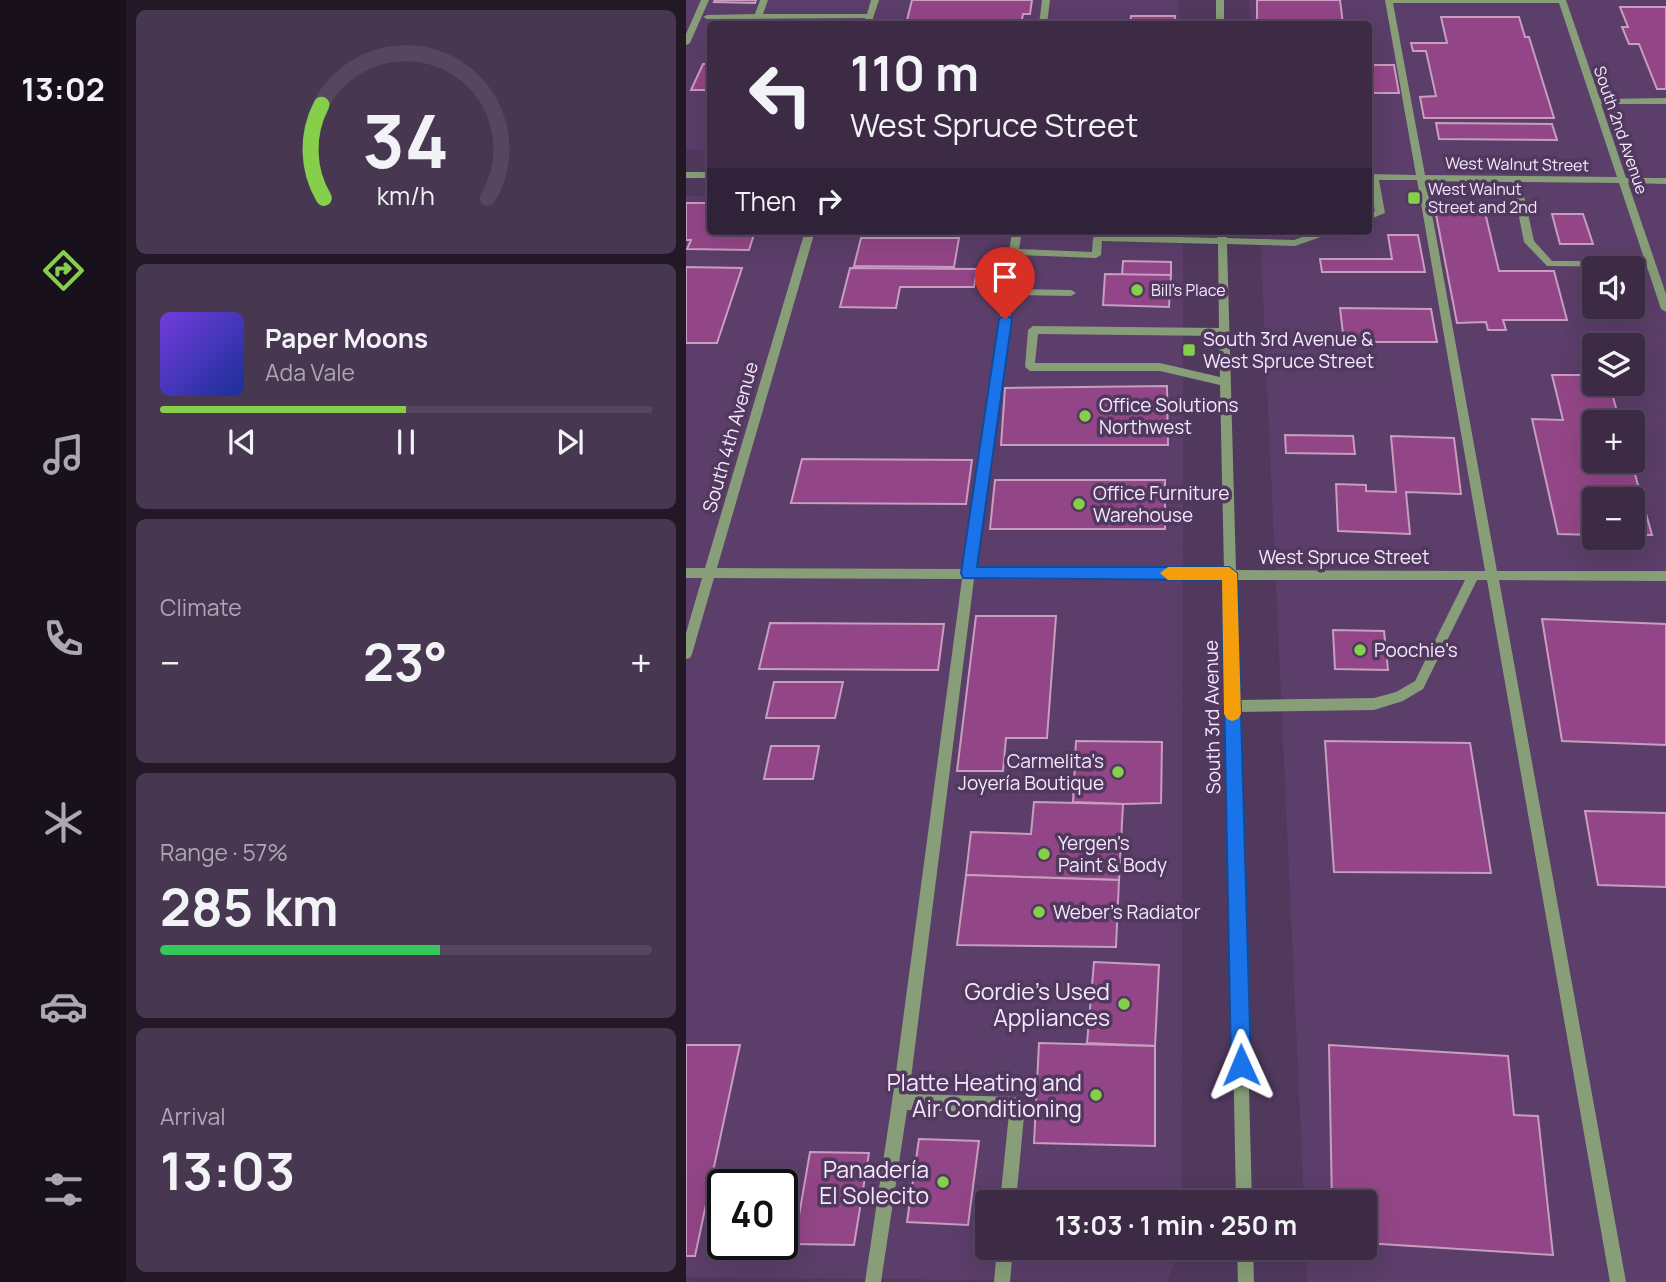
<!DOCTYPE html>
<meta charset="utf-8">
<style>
:root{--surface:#3d2b46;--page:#483751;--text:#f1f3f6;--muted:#ada7b3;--line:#56475f;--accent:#86cf4b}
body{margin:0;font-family:Manrope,sans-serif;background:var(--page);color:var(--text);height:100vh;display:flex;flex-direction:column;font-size:26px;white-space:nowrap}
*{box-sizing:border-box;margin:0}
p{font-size:23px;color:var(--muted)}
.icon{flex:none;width:38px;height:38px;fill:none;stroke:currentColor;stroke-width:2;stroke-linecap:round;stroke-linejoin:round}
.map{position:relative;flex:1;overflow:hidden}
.side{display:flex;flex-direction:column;gap:10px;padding:10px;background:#221826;width:560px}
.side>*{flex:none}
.hud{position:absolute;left:21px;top:21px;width:665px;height:214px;border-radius:7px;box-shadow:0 7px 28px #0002,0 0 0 2px var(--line);background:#3d2b46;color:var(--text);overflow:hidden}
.buttons{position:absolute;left:896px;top:256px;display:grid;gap:14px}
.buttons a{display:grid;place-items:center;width:63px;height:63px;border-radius:7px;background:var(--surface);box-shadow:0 7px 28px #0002,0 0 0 2px var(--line);font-size:35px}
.speed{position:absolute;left:21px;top:1169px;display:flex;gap:14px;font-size:35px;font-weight:700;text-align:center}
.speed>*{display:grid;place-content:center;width:91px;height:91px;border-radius:50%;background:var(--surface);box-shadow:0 7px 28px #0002,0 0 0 2px var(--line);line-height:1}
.speed .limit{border:4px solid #111;border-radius:10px;background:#fff;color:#111}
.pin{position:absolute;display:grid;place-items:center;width:60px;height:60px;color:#fff;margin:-72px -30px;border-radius:50% 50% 50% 0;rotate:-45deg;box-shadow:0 0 7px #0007}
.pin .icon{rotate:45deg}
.me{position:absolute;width:77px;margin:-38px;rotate:359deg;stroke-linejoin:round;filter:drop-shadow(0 0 5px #0008)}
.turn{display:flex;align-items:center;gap:24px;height:147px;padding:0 28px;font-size:32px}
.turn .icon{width:91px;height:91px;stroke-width:2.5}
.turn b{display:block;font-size:49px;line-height:60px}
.then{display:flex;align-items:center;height:66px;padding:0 28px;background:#0003;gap:14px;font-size:26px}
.big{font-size:52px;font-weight:700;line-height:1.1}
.side .widget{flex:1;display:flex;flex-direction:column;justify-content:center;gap:10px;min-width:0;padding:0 24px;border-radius:10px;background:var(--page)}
.side .dial{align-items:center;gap:0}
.dial svg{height:182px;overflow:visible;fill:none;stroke:var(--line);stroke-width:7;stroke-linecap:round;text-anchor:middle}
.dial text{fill:var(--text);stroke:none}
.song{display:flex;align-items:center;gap:21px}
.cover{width:84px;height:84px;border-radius:10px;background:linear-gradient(135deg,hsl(260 70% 55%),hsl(230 70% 35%))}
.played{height:7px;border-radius:4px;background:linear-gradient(90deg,var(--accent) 50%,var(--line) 50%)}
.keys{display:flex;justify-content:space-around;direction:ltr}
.heat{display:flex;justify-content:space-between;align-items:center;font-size:38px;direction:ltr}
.charge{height:10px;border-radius:5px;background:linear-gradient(90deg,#34c759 57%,var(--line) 0)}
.trip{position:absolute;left:289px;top:1190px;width:402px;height:70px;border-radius:7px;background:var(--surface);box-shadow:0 7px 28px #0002,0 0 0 2px var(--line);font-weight:700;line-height:70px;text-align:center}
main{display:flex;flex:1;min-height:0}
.tab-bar{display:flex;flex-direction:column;width:126px;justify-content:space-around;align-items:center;background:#18111c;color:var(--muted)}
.tab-bar .icon{width:49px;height:49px}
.tab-bar .active{color:var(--accent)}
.tab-bar b{font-size:32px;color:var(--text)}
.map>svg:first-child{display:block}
.built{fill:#5b3e6a;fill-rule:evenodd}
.building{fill:#934687;stroke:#c89dbf;stroke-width:2}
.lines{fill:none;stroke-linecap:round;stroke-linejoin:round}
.minor{fill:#879e78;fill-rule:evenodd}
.route{fill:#1a73e8;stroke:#114b97;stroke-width:2}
.slow{fill:#f59e0b}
.poi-dot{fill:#86cf4b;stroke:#51395e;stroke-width:2.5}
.labels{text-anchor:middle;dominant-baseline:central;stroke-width:7;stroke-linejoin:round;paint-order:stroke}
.far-street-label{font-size:16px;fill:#f5e7fe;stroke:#51395e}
.far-poi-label{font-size:16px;fill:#f5e7fe;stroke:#51395e;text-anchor:start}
.poi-label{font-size:19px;fill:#f5e7fe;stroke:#51395e;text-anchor:start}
.street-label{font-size:19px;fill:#f5e7fe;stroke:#51395e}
.near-poi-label{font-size:23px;fill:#f5e7fe;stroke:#51395e;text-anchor:end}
</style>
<main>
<nav class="tab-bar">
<b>13:02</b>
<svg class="icon active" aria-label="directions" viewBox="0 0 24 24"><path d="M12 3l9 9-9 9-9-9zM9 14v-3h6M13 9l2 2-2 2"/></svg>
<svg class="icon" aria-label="music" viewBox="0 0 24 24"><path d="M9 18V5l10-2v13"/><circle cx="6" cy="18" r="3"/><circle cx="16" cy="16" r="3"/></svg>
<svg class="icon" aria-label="phone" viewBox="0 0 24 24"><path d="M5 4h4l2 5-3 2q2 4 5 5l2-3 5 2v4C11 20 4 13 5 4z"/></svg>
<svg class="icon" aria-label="climate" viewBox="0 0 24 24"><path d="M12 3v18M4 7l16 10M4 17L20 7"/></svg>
<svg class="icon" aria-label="car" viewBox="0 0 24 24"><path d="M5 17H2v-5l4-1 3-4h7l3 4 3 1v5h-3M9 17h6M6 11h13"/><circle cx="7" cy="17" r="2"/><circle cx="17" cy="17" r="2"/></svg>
<svg class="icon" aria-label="filters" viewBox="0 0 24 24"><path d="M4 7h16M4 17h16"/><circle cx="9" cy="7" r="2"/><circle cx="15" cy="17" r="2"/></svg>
</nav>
<section class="side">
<div class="widget dial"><svg viewBox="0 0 100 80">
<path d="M14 69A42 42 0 1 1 86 69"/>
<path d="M14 69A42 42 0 0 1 13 28" stroke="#86cf4b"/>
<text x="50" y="56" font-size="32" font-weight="700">34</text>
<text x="50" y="72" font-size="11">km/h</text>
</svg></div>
<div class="widget">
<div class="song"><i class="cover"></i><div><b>Paper Moons</b><p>Ada Vale</p></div></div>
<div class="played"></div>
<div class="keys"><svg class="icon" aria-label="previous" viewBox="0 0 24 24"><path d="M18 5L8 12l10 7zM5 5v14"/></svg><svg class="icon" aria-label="pause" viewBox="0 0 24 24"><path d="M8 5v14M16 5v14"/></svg><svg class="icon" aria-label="next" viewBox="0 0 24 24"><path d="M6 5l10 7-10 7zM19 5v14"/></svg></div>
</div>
<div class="widget"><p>Climate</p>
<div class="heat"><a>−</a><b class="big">23°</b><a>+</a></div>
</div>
<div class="widget"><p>Range · 57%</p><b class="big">285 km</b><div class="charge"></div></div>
<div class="widget"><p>Arrival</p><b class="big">13:03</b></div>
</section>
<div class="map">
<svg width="980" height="1282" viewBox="0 0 980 1282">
<rect width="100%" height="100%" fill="#51395e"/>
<!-- built -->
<g class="built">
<polygon points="0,0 493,0 492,24 24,24 24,150 0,150"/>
<path d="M563,0H980V1282H621L620,1248H679V1202H618L574,231H682V24H564ZM908,268H947V306H908ZM908,345H947V383H908ZM908,422H947V460H908ZM908,499H947V537H908Z"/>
<path d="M0,196H24V231H497L496,1202H301V1248H494L481,1282L0,1277ZM37,1185H96V1244H37Z"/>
</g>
<!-- building -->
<g class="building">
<polygon points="29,0 70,0 69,3 28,2"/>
<polygon points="226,0 346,0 344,14 337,14 335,24 220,24"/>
<polygon points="571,0 654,0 657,24 571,24"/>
<polygon points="934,7 980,7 980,89 971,89 953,44 943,44 936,27 942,27"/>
<polygon points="445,16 489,16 489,24 444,24"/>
<polygon points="755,17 833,17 839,37 843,37 868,118 738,118 734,97 750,96 740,51 727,51 725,43 761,43"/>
<polygon points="17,64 24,64 24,90 5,90"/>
<polygon points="682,65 708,65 713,93 682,93"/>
<polygon points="750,123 866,124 871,140 753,139"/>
<polygon points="0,203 24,203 24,231 69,231 63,250 1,249 5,240 0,240"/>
<polygon points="748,204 797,204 813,271 868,271 881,320 817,320 820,330 802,330 800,322 771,323"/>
<polygon points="866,214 897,214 907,244 874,244"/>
<polygon points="307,231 307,234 183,232 183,231"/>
<polygon points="702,235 732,235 739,272 636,272 634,259 706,259"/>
<polygon points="175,238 273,238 268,267 168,266"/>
<polygon points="437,261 485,262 485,275 436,275"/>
<polygon points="0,267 56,268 31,343 0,343"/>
<polygon points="164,268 291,269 288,287 214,287 210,308 154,307"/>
<polygon points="419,274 485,275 483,307 417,305"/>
<polygon points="654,308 745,309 751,342 658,342"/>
<polygon points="866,375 908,375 908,383 923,383 934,422 908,422 908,460 945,460 966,535 947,535 947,499 908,499 908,535 872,534 846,419 877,420"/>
<polygon points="481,386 482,445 315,445 319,388"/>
<polygon points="599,435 667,436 669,454 600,453"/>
<polygon points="705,436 768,438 775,494 720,492 724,534 652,531 650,484 680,485 680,491 710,492"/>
<polygon points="116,459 286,460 280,504 105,503"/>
<polygon points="309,480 479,480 479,529 304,529"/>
<polygon points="290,616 370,616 361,738 320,738 317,771 271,771"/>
<polygon points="856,619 980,624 980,745 876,741"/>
<polygon points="84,623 258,624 252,670 73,669"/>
<polygon points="647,630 698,631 702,670 649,669"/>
<polygon points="88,682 157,682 149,718 80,718"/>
<polygon points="390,741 476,742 475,803 437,804 387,802"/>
<polygon points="639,741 784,743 805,873 648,872"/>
<polygon points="85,746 133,746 127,779 78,779"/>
<polygon points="348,802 437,804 433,880 280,875 285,832 345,834"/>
<polygon points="899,811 980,813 980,887 912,885"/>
<polygon points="280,875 433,880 430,947 271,945"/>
<polygon points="408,962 473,965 469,1046 401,1043"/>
<polygon points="353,1043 469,1046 469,1146 348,1143"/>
<polygon points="0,1045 54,1045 9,1256 0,1256"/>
<polygon points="643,1045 822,1056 828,1115 852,1116 867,1255 679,1243 679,1202 646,1202"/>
<polygon points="233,1139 293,1141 282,1225 221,1222"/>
<polygon points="124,1152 183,1153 168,1245 108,1244"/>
</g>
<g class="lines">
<!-- minor -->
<g class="minor">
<polygon points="15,0 23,0 4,43 0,45 0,34"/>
<polygon points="74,0 82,0 77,14 181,14 185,0 193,0 185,24 179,24 179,18 21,19 17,17 21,15 69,14"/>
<polygon points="356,0 364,0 361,24 353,24"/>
<rect x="530" y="0" width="8" height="24"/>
<path d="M699,0H880L914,99L980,98V104H915L940,178H980V184L942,183L980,294V312L975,309L961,267L861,266L838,242L826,182L740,181L811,571H980V581L813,580L940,1282H924L801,580H791L737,689L717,701L688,710L553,712L566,1202H550L538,580L288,579L223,1094L331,1097L336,1100L339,1105L330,1202H314L323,1113L221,1110L195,1282H179L206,1102L276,579L28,578L6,654L4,658L0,659V633L16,578H0V568H19L119,231H129L31,568L278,569L326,231H336L333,249L406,252L407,238L412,235L531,238V231H541V238L608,240L633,231H648L646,233L609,246L541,244L550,570L799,571L731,180H693L699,213L682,220V214L689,211L682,174L730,175ZM707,3H873L931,177L739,175ZM835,182L933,183L959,261H866L848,241ZM416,241L532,244L533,328L347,326L342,330L339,367L344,371H474L534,385L538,570L289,569L327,295L385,296L390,293L385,290L328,289L332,255L410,258L415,255ZM352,334L533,336L534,377L474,363H349ZM550,580H779L729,681L710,692L688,698L553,700Z"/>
<rect x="0" y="172" width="24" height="6"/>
<polygon points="311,1248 327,1248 324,1282 308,1282"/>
<polygon points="551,1248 567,1248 568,1282 552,1282"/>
</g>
</g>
<!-- route -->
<polygon class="route" points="319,314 326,319 291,567 543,567 551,573 565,1065 562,1072 555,1074 548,1072 545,1065 536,580 277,578 275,573 313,319"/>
<!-- slow -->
<polygon class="slow" points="482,567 543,567 551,573 555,714 552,719 546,721 541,719 538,714 536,580 482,580 474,573"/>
<!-- markers -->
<g class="poi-dot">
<rect x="721" y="191" width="14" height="14" rx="3.5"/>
<circle cx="451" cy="290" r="7"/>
<rect x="496" y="343" width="14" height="14" rx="3.5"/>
<circle cx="399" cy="416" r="7"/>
<circle cx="393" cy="504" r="7"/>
<circle cx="674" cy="650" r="7"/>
<circle cx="432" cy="772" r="7"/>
<circle cx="358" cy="854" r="7"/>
<circle cx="353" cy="912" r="7"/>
<circle cx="438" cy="1004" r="7"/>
<circle cx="410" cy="1095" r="7"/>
<circle cx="257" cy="1182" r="7"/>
</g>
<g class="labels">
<!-- far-street labels -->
<g class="far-street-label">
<text transform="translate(935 130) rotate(71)">South 2nd Avenue</text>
<text transform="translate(831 164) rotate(1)">West Walnut Street</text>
</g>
<!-- far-poi labels -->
<g class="far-poi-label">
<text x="742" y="189">West Walnut<tspan x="742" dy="18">Street and 2nd</tspan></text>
<text x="465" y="290">Bill's Place</text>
</g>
<!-- poi labels -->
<g class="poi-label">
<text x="517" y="339">South 3rd Avenue &amp;<tspan x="517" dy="22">West Spruce Street</tspan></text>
<text x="413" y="405">Office Solutions<tspan x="413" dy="22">Northwest</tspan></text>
<text x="407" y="493">Office Furniture<tspan x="407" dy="22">Warehouse</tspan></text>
<text x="688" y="650">Poochie's</text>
<text x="418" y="761" text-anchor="end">Carmelita's<tspan x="418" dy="22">Joyería Boutique</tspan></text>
<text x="372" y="843">Yergen's<tspan x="372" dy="22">Paint &amp; Body</tspan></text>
<text x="367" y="912">Weber's Radiator</text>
</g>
<!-- street labels -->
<g class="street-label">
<text transform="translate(44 437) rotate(-74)">South 4th Avenue</text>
<text x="658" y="557">West Spruce Street</text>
<text transform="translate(526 717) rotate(-91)">South 3rd Avenue</text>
</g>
<!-- near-poi labels -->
<g class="near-poi-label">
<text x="424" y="991">Gordie's Used<tspan x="424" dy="26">Appliances</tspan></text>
<text x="396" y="1082">Platte Heating and<tspan x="396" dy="26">Air Conditioning</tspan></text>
<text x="243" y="1169">Panadería<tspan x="243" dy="26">El Solecito</tspan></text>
</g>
</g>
</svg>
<div class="buttons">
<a><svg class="icon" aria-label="sound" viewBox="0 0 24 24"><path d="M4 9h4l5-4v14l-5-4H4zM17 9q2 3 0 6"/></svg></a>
<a><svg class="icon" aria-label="layers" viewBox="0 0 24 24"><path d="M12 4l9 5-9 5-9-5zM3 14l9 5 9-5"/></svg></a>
<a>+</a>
<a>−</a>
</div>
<div class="speed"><div class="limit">40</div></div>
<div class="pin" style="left:319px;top:319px;background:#d93025"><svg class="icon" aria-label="arrive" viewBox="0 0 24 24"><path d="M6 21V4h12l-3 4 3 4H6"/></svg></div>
<svg class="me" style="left:555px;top:1065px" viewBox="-20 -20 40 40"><path d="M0-17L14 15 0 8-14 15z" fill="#1a73e8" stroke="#fff" stroke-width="4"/></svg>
<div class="trip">13:03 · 1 min · 250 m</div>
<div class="hud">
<div class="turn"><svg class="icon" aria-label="left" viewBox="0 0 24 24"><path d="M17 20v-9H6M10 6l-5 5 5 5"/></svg><div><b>110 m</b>West Spruce Street</div></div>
<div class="then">Then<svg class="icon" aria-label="right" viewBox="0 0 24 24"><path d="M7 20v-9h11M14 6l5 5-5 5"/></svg></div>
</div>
</div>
</main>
